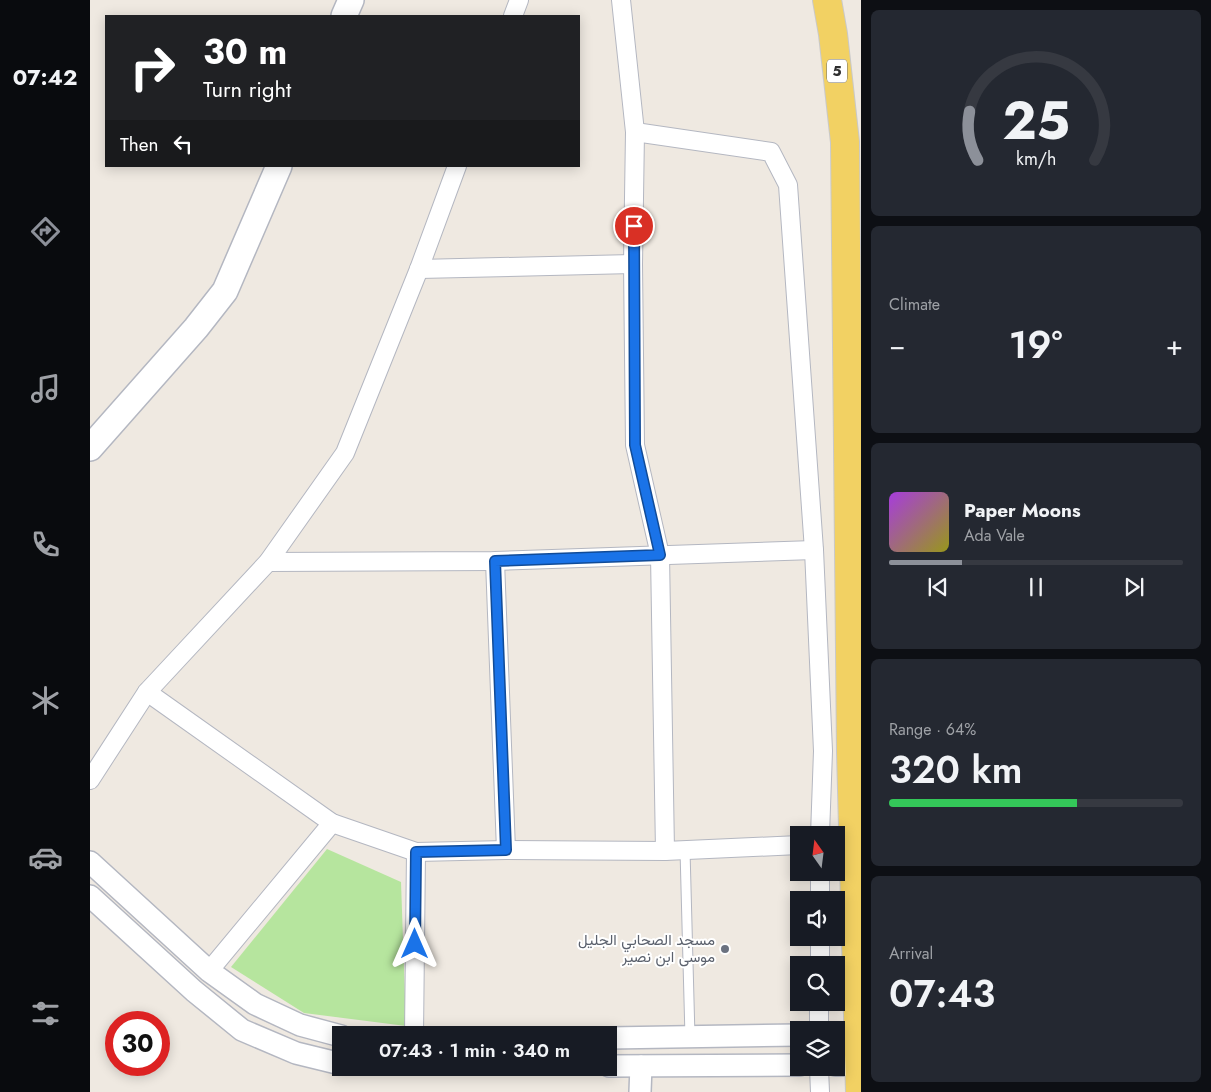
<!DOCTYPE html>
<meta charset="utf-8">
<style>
:root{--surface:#171b24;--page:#242831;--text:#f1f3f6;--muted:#9ea1a6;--line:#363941;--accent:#8c9099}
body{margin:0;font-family:Jost,Vazirmatn,sans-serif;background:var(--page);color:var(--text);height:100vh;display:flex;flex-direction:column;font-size:19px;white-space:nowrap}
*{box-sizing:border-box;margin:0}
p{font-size:16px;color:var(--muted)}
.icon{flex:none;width:28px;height:28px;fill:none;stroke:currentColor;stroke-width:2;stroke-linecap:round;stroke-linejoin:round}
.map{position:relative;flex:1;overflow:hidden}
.panel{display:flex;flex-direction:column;gap:10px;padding:10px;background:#0d0f14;width:350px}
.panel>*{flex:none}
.guide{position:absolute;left:15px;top:15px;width:475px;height:152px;border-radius:0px;box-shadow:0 2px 12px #0003;background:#202124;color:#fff;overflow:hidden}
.needle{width:32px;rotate:346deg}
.fabs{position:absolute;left:700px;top:826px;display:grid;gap:10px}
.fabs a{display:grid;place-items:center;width:55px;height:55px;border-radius:0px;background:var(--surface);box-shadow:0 2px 12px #0003;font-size:25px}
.speed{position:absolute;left:15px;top:1011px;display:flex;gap:10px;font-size:25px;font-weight:700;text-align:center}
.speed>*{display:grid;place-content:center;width:65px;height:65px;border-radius:50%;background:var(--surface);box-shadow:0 2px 12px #0003;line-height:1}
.speed .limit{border:8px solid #d22;background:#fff;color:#111}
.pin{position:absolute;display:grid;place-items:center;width:42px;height:42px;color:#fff;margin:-21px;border:2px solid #fff;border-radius:50%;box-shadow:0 1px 5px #0007}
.me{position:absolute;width:55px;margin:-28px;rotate:0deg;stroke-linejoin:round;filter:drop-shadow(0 0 4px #0008)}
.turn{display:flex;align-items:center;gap:18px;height:105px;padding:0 15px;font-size:22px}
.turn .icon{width:65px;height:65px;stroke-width:2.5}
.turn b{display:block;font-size:35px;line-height:42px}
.then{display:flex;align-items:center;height:48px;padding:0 15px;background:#0003;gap:10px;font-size:19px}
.big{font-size:38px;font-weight:600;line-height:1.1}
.panel .card{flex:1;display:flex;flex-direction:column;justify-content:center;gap:8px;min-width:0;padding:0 18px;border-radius:8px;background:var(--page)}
.panel .dial{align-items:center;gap:0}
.dial svg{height:130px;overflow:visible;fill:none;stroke:var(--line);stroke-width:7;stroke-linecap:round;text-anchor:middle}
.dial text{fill:var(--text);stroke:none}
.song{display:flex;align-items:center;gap:15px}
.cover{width:60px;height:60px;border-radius:8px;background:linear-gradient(135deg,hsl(280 70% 55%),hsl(60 70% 35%))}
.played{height:5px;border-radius:2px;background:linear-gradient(90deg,var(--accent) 25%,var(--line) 25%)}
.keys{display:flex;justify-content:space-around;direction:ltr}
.heat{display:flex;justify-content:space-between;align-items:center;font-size:28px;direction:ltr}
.charge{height:8px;border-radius:4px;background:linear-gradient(90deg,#34c759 64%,var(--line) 0)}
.trip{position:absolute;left:242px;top:1026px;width:285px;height:50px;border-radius:0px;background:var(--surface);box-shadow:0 2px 12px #0003;font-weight:600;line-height:50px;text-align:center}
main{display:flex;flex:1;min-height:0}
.menu{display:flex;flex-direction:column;width:90px;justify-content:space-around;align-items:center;background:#090b0e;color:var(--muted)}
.menu .icon{width:35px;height:35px}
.menu .on{color:var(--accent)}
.menu b{font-size:22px;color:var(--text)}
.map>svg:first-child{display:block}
.green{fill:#b6e59e}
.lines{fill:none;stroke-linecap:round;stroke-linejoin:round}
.service-casing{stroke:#b4b7c1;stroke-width:11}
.minor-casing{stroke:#b4b7c1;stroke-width:20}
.tertiary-casing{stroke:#b4b7c1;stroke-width:24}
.secondary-casing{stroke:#b4b7c1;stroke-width:28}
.primary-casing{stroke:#c9c9c9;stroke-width:30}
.service{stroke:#fff;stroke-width:9}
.minor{stroke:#fff;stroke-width:18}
.tertiary{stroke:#fff;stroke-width:21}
.secondary{stroke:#fff;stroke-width:25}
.primary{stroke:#f2d163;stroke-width:28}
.route-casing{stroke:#114b97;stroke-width:12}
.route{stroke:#1a73e8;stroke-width:9}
.worship-dot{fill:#6b7280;stroke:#fff;stroke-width:2}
.labels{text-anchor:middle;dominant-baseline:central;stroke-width:4;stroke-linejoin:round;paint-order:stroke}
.shield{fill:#fff;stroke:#6d6d6d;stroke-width:1}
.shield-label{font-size:14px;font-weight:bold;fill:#2e2e2e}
.worship-label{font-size:15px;fill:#5b616d;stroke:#fff;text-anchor:end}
</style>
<main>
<nav class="menu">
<b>07:42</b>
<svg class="icon on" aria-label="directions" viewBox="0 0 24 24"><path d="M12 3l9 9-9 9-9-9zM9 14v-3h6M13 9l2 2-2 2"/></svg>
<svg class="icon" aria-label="music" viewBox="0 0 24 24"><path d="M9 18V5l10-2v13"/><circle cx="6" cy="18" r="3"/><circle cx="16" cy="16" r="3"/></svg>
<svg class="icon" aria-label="phone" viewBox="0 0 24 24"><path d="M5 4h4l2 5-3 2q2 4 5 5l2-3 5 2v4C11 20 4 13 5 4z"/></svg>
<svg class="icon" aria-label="climate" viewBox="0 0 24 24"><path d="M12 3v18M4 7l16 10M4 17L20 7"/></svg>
<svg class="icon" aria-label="car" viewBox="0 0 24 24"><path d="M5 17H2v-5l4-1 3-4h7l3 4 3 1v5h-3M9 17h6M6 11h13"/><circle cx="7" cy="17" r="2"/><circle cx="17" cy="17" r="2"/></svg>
<svg class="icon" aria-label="filters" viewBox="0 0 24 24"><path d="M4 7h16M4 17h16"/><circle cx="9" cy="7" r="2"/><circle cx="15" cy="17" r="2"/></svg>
</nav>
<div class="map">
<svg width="771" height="1092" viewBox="0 0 771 1092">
<rect width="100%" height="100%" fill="#efe9e1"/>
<!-- green -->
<polygon class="green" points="237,849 311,882 316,1026 214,1013 141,967"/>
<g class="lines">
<!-- service casing -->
<g class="service-casing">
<polyline id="service" points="595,850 600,1037"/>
</g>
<!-- minor casing -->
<g class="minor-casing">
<g id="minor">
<polyline points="531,0 545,132 543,264 545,445 570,555 575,851"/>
<polyline points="423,16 429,0"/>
<polyline points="545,132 681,152 698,185 724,550 733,751 730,835"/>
<polyline points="329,269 543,264"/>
<polyline points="405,561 416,850"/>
<polyline points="178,562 405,561 724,550"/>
<polyline points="57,692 242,823 326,852 416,850 575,851 709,845"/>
<polyline points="0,780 57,692 178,562 255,453 329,269 367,166"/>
<polyline points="730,900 730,872"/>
<polyline points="730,965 730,938"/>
<polyline points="119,971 242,823"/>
<polyline points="729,1030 729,1002"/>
<polyline points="324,1035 326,852"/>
<polyline points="729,1068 730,1092"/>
</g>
</g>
<!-- tertiary casing -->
<g class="tertiary-casing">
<g id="tertiary">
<polyline points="0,862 119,971 165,1004 210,1025 251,1036"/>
<polyline points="0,896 104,991 152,1030 206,1053 251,1064"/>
<polyline points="746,1034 771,1035"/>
<polyline points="519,1038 709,1035"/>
<polyline points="746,1065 771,1065"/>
<polyline points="519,1066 709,1065"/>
<polyline points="550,1092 551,1066"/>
</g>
</g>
<!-- secondary casing -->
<g class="secondary-casing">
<g id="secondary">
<polyline points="254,16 261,0"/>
<polyline points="0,448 106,328 135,291 189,166"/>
</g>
</g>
<!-- primary casing -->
<g class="primary-casing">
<polyline id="primary" points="737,0 743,34 755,142 761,752 770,1092"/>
</g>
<!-- service -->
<use href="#service" class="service"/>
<!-- minor -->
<use href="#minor" class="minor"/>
<!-- tertiary -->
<use href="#tertiary" class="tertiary"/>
<!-- secondary -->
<use href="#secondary" class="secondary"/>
<!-- primary -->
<use href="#primary" class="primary"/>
</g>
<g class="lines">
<!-- route casing -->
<g class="route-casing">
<polyline id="route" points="325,944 326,852 416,850 405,561 570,555 545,445 544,226"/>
</g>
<!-- route -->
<use href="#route" class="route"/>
</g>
<!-- markers -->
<circle class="worship-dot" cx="635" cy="949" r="5"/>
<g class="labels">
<!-- shield labels -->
<rect class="shield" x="737" y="59.5" width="20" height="23" rx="4"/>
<g class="shield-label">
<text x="747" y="71">5</text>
</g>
<!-- worship labels -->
<g class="worship-label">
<text x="625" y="940">مسجد الصحابي الجليل<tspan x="625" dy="17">موسى ابن نصير</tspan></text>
</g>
</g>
</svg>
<div class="fabs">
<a><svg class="needle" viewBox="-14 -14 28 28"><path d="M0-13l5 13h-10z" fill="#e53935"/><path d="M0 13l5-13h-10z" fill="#9ea1a6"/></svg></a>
<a><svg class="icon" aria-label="sound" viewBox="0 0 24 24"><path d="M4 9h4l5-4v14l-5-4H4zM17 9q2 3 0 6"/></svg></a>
<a><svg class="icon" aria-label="search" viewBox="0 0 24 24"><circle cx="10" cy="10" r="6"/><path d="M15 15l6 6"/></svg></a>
<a><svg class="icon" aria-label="layers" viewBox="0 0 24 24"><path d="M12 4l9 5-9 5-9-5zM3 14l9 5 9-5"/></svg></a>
</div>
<div class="speed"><div class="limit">30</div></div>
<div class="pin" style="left:544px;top:226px;background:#d93025"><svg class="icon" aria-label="arrive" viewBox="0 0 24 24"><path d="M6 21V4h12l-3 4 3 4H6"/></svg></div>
<svg class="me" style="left:325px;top:944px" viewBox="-20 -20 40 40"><path d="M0-17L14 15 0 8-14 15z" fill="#1a73e8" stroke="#fff" stroke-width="4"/></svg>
<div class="trip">07:43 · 1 min · 340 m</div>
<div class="guide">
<div class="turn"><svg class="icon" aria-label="right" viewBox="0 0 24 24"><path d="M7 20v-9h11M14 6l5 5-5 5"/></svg><div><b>30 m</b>Turn right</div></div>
<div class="then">Then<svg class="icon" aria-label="left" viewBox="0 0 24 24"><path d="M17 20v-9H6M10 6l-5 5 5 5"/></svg></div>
</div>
</div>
<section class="panel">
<div class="card dial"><svg viewBox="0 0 100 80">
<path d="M14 69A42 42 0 1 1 86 69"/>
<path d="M14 69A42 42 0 0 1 9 39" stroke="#8c9099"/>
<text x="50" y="56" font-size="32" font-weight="700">25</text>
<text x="50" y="72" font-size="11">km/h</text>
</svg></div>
<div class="card"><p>Climate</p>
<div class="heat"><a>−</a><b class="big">19°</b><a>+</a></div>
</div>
<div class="card">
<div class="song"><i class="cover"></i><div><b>Paper Moons</b><p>Ada Vale</p></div></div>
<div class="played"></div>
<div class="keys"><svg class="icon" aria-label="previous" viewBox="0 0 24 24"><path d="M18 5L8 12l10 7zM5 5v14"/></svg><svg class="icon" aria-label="pause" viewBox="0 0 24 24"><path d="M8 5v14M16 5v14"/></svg><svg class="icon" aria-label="next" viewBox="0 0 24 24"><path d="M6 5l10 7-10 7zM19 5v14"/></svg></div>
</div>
<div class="card"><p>Range · 64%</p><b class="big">320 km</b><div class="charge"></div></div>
<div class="card"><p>Arrival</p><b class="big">07:43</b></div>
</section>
</main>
